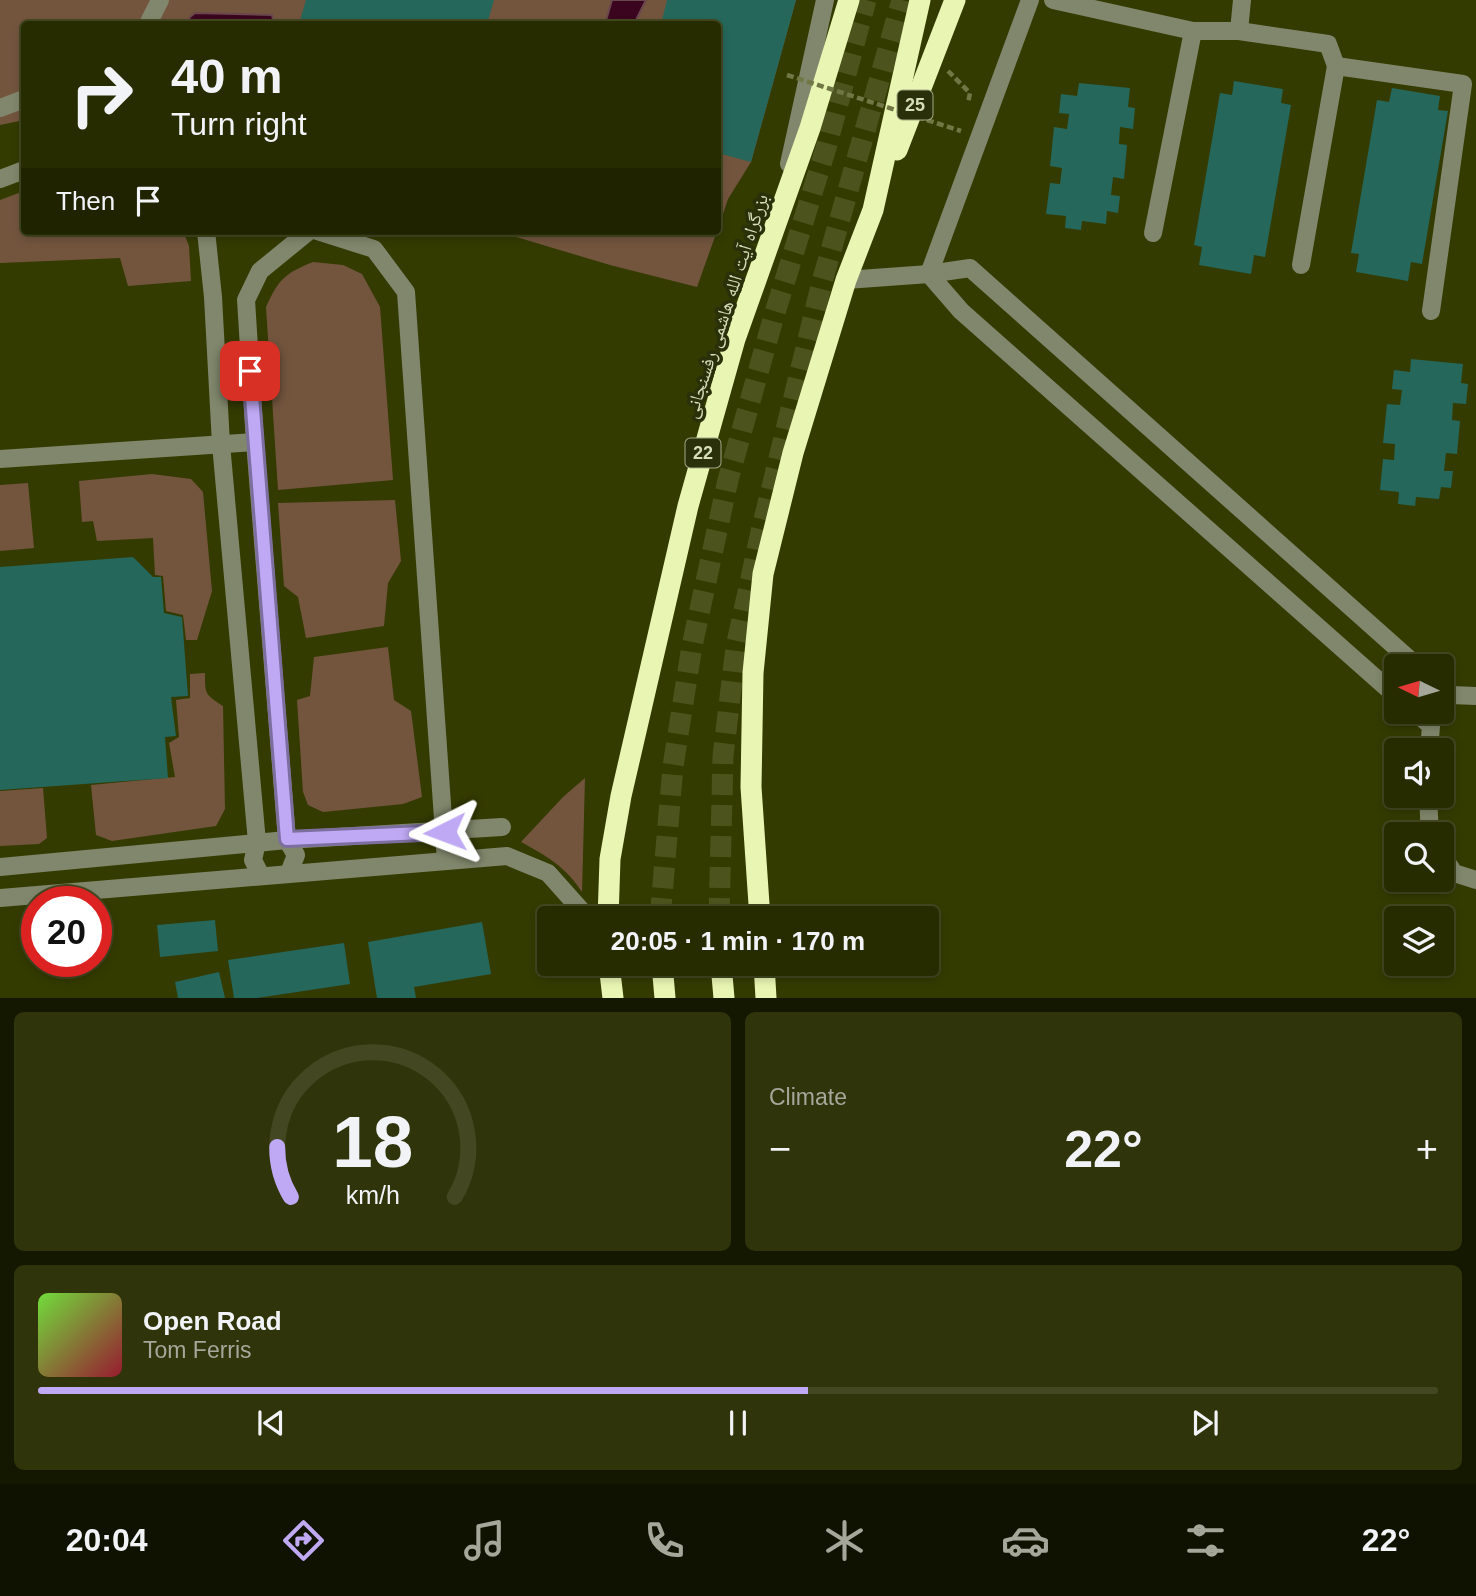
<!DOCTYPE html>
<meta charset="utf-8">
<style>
:root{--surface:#272c00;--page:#2f340a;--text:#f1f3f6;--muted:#a4a799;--line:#434822;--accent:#bfa9f4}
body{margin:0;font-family:Helvetica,"Noto Naskh Arabic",sans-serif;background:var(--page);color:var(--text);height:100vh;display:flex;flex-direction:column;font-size:26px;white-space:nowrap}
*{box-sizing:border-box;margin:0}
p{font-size:23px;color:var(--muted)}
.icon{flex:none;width:38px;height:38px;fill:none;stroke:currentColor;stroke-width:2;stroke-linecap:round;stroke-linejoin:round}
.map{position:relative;height:998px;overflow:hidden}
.side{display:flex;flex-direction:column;gap:14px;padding:14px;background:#151800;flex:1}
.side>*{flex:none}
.hud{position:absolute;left:21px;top:21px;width:700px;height:214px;border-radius:7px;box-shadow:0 4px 10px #0003,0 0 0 2px var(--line);background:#272c00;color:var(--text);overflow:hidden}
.needle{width:46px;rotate:275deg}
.fabs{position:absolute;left:1384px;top:654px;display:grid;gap:14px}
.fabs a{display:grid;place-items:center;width:70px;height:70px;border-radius:7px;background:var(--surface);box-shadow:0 4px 10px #0003,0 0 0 2px var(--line);font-size:35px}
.speed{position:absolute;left:21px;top:886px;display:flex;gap:14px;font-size:35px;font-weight:700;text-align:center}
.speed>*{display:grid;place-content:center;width:91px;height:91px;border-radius:50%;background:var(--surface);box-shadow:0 4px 10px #0003,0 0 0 2px var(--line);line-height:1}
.speed .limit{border:10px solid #d22;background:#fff;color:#111}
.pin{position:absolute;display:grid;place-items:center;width:60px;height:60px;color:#fff;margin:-30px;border-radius:14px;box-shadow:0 4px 10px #0006}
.me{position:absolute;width:77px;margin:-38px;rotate:267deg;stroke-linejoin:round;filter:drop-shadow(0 0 5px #0008)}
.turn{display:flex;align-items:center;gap:24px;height:147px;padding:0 35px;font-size:32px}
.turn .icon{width:91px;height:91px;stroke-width:2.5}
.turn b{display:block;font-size:49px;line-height:60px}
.then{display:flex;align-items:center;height:66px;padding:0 35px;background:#0003;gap:14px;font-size:26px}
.big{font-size:52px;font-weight:700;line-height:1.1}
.side .tile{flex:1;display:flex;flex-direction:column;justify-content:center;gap:10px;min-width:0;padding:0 24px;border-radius:10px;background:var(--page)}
.side .dial{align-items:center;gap:0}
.dial svg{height:182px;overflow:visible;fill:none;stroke:var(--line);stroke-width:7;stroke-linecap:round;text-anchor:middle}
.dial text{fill:var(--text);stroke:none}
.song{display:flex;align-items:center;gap:21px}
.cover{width:84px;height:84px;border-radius:10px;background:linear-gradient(135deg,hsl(100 70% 55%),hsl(350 70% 35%))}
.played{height:7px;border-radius:4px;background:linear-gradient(90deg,var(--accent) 55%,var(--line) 55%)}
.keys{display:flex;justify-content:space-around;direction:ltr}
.heat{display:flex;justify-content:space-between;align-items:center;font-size:38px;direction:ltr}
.side .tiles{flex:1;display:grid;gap:14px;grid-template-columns:1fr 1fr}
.tile:last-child{grid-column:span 2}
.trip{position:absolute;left:537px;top:906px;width:402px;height:70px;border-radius:7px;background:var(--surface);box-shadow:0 4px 10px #0003,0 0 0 2px var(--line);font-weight:700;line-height:70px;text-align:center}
.dock{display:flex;height:112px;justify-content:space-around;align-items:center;background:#101200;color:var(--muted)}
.dock .icon{width:49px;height:49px}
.dock .current{color:var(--accent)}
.dock b{font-size:32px;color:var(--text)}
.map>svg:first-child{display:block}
.green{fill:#73553e}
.water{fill:#3c051f;stroke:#6a464d;stroke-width:2}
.building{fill:#25675a}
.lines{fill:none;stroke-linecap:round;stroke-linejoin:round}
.highway-tunnel{stroke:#4c531c;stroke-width:21;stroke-dasharray:21 10;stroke-linecap:butt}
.path{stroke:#707745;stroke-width:4.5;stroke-dasharray:7 3.5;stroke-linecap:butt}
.minor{stroke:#81876c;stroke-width:18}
.highway{stroke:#e9f6b3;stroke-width:21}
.path-bridge{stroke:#707745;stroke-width:4.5;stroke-dasharray:7 3.5;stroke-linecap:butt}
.route-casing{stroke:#7c6e9f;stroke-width:18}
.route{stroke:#bfa9f4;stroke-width:12}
.labels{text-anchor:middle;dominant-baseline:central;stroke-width:7;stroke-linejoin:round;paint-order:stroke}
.shield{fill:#2a300a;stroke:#a2a984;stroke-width:2}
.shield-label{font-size:18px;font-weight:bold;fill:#d5ddb9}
.street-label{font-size:19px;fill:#d5ddb9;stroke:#2a300a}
</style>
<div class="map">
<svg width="1476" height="998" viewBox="0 0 1476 998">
<rect width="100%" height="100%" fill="#343b00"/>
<!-- green -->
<g class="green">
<polygon points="0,0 796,0 751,162 728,199 718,229 718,24 24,24 24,120 0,125"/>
<polygon points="24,191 24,231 183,231 189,246 191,281 128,286 120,258 0,263 0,200"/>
<polygon points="496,231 717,231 697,287 610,265"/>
<path d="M313,262L343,265L362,274L380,307L393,480L278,490L266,307C278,280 285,273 313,262Z"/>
<polygon points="152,474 191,479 203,492 212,591 197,640 186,640 183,615 166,611 163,576 155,575 153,538 97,541 93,521 82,522 79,481"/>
<polygon points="28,483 34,548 0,551 0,485"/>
<polygon points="395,500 401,561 388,583 384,626 306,638 298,597 284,586 278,503"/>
<polygon points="388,647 394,700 411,711 422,797 403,804 323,812 308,805 303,792 297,700 310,696 314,657"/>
<path d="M205,673C205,695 205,694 223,706L225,809L216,826L112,841L96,835L91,785L175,777L169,743L179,737L176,700L190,698V674Z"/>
<path d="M585,778L582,892C566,867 547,856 521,842L563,797Z"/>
<polygon points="43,788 47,838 39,844 0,846 0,791"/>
</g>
<!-- water -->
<g class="water">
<polygon points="612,0 646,0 634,24 605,24"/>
<polygon points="195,13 272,15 274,24 188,24 190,17"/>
</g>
<!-- building -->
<g class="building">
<polygon points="306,0 494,0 487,24 464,19 463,24 299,24"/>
<polygon points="667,0 796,0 751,162 718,153 718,24 661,24"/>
<polygon points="1234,81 1283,89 1281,103 1291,105 1265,257 1254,255 1251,274 1199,265 1202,247 1194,245 1220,93 1232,95"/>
<polygon points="1079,83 1130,88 1128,107 1135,108 1133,129 1120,127 1119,144 1127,145 1124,179 1113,177 1111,195 1120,196 1118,213 1107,211 1106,224 1082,221 1081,230 1065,228 1066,216 1046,214 1050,183 1060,184 1062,168 1050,166 1054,127 1067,129 1069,114 1059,113 1061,94 1077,96"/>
<polygon points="1392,88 1440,96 1438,110 1448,111 1422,264 1411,262 1408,281 1356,272 1359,254 1351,253 1377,100 1389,102"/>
<polygon points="1411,359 1463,364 1461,383 1468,384 1466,404 1453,403 1452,420 1460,421 1457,454 1446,453 1444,471 1453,471 1451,488 1441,487 1439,499 1416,497 1415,506 1398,504 1399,492 1380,490 1383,459 1394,460 1395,444 1383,443 1387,404 1400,405 1402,390 1392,389 1394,370 1410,372"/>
<polygon points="133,557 153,577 161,577 164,613 182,617 188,696 171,697 176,736 165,737 168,778 0,790 0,567"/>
<polygon points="215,920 218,951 160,957 157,925"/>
<polygon points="482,922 491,974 414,987 416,998 377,998 368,942"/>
<polygon points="344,943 350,984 257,998 234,998 228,960"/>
<polygon points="219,972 225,998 178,998 175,982"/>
</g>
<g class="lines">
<!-- highway-tunnel -->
<g class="highway-tunnel">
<polyline points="660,919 673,766 692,646 728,480 773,319 826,148 866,0"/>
<polyline points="719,919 723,756 736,647 761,532 822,282 902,0"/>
</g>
<!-- path -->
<polyline class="path" points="948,71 970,93 968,103"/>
<!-- minor -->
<g class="minor">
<polyline points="1053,0 1193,31 1239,31 1328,44 1336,66 1301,265"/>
<polyline points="148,24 160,0"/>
<polyline points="1239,31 1242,0"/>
<polyline points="1336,66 1463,84 1431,311"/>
<polyline points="0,108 24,99"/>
<polyline points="789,164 825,0"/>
<polyline points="0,179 24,170"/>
<polyline points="206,231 213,297 221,444 257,842 253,860 261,876"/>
<polyline points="317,231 374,249 406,292 446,861"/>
<polyline points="1153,233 1193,31"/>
<polyline points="929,274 961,311 1396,696"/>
<polyline points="929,274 1030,0"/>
<polyline points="846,280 929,274 970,268 1418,667"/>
<polyline points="0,459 255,442"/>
<polyline points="1442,688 1451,695 1476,696"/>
<polyline points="1415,712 1431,726 1429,751"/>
<polyline points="1428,796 1430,835"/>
<polyline points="1442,855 1454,873 1476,880"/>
<polyline points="0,867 287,840 502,827"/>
<polyline points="289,873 296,855 287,840 255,442 246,300 260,271 309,231"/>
<polyline points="0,898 507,856 548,873 589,919"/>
</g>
<!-- highway -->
<g class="highway">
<polyline points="897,150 955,0"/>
<polyline points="608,919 610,859 621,796 688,506 735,339 810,128 849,0"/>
<polyline points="760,919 751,787 753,673 763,574 793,453 846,280 873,210 920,0"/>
<polyline points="609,964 613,998"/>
<polyline points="662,964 665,998"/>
<polyline points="721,964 724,998"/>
<polyline points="764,964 766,998"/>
</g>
<!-- path-bridge -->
<polyline class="path-bridge" points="787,75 961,131"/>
</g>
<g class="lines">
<!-- route casing -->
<g class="route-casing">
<polyline id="route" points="250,371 287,839 445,832"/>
</g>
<!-- route -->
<use href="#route" class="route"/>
</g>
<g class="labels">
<!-- shield labels -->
<g class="shield">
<rect x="897.5" y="90.5" width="35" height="29" rx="5"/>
<rect x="685.5" y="438.5" width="35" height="29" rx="5"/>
</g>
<g class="shield-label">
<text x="915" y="105">25</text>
<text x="703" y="453">22</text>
</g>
<!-- street labels -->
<g class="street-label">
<text transform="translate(726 306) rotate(-72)">بزرگراه آیت الله هاشمی رفسنجانی</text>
</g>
</g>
</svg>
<div class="fabs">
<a><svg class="needle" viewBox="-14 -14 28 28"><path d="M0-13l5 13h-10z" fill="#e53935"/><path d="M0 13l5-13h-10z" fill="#a4a799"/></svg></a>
<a><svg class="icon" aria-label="sound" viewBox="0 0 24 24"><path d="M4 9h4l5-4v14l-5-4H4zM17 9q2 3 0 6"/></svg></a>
<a><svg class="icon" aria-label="search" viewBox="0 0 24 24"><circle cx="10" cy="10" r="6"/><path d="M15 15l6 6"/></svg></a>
<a><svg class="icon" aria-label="layers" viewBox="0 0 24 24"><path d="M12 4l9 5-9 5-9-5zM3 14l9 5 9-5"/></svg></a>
</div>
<div class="speed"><div class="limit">20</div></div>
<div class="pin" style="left:250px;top:371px;background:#d93025"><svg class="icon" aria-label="arrive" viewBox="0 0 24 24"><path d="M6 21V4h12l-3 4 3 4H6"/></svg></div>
<svg class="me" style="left:445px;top:832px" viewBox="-20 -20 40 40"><path d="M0-17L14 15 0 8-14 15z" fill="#bfa9f4" stroke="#fff" stroke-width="4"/></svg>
<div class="trip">20:05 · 1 min · 170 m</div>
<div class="hud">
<div class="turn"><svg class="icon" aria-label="right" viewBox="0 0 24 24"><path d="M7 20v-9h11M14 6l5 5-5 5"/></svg><div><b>40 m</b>Turn right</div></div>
<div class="then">Then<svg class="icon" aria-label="arrive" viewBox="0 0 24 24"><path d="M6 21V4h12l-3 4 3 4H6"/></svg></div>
</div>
</div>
<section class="side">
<div class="tiles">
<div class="tile dial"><svg viewBox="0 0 100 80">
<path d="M14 69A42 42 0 1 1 86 69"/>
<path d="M14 69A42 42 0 0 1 8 47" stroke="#bfa9f4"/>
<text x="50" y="56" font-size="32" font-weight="700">18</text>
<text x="50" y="72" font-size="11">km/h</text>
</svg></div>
<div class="tile"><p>Climate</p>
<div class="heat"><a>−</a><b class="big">22°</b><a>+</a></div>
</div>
<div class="tile">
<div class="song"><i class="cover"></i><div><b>Open Road</b><p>Tom Ferris</p></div></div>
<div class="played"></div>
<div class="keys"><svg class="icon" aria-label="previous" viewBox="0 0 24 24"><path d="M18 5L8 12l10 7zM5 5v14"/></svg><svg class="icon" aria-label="pause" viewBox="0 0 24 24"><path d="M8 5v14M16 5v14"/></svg><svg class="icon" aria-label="next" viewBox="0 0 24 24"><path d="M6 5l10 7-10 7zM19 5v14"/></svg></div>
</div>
</div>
</section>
<nav class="dock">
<b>20:04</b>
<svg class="icon current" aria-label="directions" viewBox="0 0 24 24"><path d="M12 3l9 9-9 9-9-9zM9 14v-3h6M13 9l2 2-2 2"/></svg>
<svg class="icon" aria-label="music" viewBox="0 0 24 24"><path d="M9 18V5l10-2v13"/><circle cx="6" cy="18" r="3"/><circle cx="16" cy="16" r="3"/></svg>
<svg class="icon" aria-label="phone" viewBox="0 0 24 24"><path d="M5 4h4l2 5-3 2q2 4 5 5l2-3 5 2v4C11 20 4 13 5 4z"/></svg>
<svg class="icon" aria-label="climate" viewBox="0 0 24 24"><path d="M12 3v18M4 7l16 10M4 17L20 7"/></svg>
<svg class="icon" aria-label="car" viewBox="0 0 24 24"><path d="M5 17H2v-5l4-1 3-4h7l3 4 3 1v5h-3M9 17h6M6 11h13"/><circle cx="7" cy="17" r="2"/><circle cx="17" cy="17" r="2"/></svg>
<svg class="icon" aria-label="filters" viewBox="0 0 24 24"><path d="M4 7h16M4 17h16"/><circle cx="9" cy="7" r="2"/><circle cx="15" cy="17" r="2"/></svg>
<b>22°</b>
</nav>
